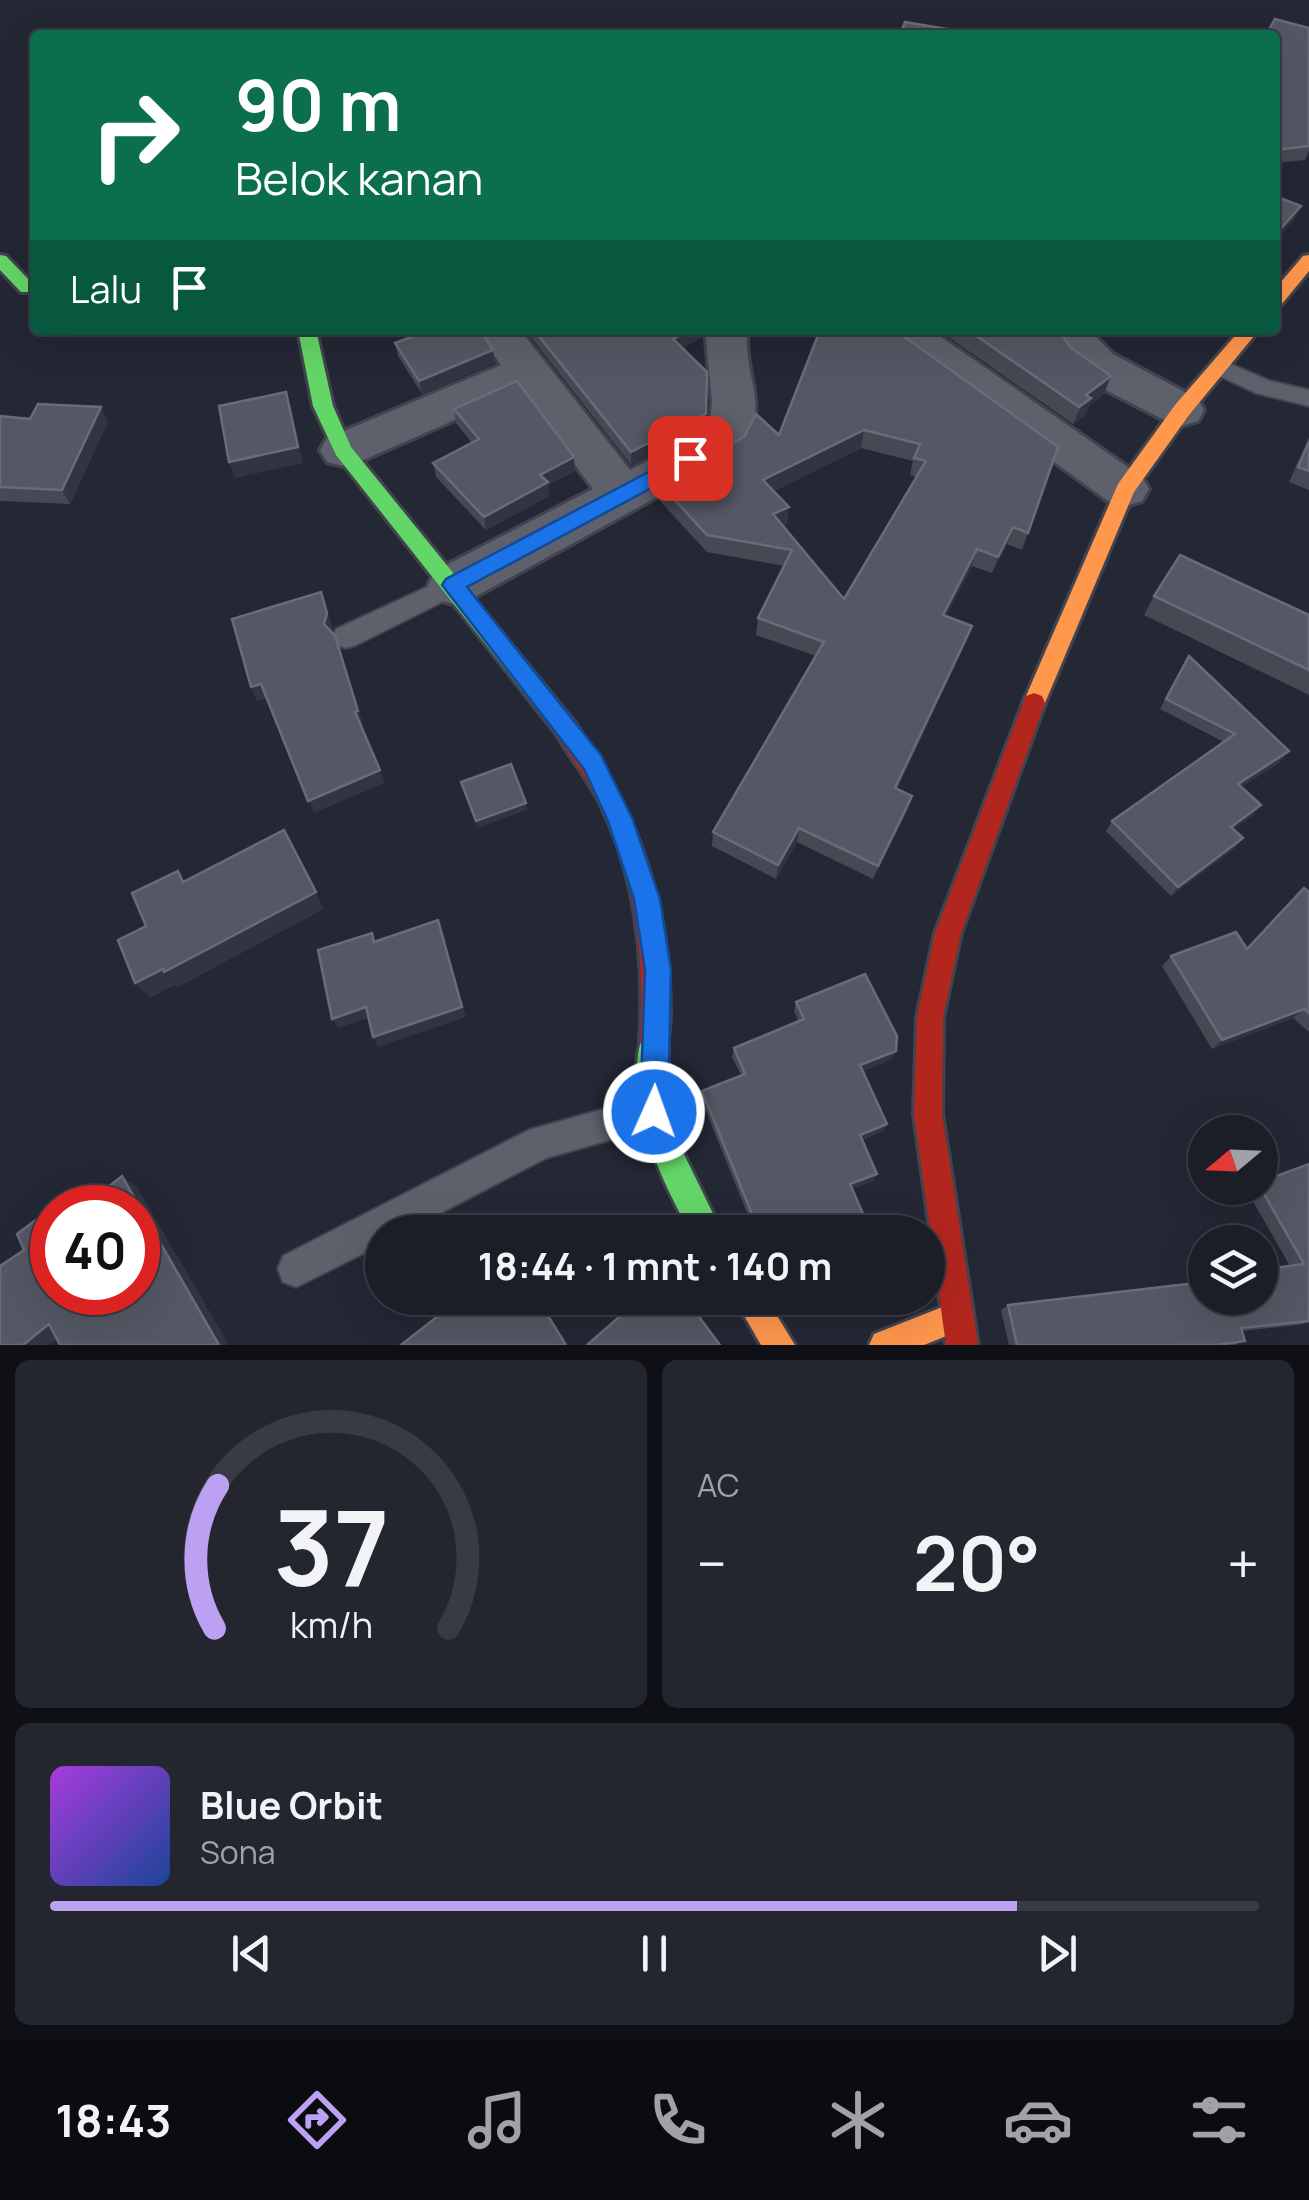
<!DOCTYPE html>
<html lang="id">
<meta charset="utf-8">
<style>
:root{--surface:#1b1d27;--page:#24262f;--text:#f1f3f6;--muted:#a0a2a7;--line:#393b44;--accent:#bca0f2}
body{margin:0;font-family:Manrope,sans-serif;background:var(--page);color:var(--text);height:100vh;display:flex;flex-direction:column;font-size:38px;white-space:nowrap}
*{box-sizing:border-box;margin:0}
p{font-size:32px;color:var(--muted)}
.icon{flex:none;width:55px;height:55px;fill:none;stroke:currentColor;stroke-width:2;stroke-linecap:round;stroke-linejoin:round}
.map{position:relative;height:1345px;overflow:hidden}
.panel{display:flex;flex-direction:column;gap:15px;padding:15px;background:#0f1015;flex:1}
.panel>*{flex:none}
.top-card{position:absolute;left:30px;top:30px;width:1250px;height:305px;border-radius:10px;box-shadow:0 10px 40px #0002,0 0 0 2px var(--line);background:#0b6e4f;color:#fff;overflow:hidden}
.needle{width:65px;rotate:251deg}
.tools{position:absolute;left:1188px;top:1115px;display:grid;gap:20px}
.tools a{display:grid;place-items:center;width:90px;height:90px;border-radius:50%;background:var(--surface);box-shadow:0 10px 40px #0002,0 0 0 2px var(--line);font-size:50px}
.speed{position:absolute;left:30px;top:1185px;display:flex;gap:20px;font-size:50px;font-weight:700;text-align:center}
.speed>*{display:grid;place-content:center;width:130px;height:130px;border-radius:50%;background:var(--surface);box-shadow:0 10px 40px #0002,0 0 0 2px var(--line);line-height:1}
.speed .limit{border:15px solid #d22;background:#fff;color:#111}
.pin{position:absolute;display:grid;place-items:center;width:85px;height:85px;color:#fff;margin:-42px;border-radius:20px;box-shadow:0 5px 15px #0006}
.me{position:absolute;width:110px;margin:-55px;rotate:2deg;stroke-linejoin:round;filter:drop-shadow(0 0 8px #0008)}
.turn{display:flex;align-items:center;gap:35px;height:210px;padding:0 40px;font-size:45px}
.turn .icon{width:130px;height:130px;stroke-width:2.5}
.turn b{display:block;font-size:70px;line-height:85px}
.then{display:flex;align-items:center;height:95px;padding:0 40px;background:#0003;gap:20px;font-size:38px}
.big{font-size:75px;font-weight:700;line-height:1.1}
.panel .card{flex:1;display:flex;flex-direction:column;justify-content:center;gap:15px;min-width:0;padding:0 35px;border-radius:15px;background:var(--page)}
.panel .dial{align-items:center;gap:0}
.dial svg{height:260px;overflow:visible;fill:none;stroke:var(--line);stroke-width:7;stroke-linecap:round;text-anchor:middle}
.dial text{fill:var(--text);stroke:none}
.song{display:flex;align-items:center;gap:30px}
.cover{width:120px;height:120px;border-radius:15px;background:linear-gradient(135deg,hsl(280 70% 55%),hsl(220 70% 35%))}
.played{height:10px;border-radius:5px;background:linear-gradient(90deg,var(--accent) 80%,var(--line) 80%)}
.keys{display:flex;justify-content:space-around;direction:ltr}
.heat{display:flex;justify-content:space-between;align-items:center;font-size:55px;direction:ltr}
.panel .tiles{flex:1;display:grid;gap:15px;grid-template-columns:1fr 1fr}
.card:last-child{grid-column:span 2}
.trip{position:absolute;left:365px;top:1215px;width:580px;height:100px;border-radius:50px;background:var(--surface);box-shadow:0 10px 40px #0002,0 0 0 2px var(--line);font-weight:700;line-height:100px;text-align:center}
.dock{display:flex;height:160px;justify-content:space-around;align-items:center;background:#0b0c10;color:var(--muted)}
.dock .icon{width:70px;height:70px}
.dock .selected{color:var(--accent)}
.dock b{font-size:45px;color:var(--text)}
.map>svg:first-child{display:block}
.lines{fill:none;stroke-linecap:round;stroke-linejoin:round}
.lane-casing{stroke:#41444f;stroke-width:4}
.street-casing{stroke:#41444f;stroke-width:6}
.fast-casing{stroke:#41444f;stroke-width:6}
.slow-casing{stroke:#41444f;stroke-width:6}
.jam-casing{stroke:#41444f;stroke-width:6}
.lane{fill:#5e616b;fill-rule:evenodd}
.street{fill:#5e616b;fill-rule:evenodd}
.fast{fill:#63d668;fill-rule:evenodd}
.slow{fill:#ff974d;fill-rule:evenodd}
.jam{fill:#b3261e;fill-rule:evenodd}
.wall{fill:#464954;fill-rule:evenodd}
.shaded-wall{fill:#323541}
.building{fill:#545864;stroke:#686c78;stroke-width:2.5;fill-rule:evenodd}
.route{fill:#1a73e8;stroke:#114b97;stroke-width:2.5}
</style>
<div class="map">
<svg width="1309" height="1345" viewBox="0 0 1309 1345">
<rect width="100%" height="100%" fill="#242734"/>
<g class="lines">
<!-- lane casing -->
<g class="lane-casing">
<g id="lane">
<polygon points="1219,359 1270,381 1309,390 1309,406 1256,393 1211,372 1208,367"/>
<polygon points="453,575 462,578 466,585 462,592 356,645 346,648 336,645 333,637 336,629"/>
<polygon points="654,1095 666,1100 671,1112 666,1124 546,1158 404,1232 382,1232 382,1244 296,1287 283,1282 278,1269 283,1256 529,1130"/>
</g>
</g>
<!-- street casing -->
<g class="street-casing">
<g id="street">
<path d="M476,330H520L630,470L709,429L712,402L705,330H747C744,382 771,401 741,451L471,599L453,604L435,599L428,585L435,571L593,489L520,391L359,462L343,466L327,462L320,450L327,438L501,365Z"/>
<polygon points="881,330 931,330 1142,477 1149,489 1142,501 1125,506 1108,501 887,340"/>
<polygon points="1047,330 1089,330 1113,354 1198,399 1204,410 1198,421 1182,426 1166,421 1100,387 1067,363"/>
</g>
</g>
<!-- fast casing -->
<g class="fast-casing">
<g id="fast">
<polygon points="0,255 6,256 33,284 33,292 21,292 0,270"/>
<polygon points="298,330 316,330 333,406 351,447 574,722 578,729 574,736 566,739 558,736 336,455 313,406"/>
<path d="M654,1028L664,1032L668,1042V1094L678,1142L722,1232H691C661,1183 620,1090 644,1032Z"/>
</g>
</g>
<!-- slow casing -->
<g class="slow-casing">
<g id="slow">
<polygon points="1309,255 1309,271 1281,305 1275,307 1275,289 1303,256"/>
<polygon points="1240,330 1259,330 1189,415 1134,492 1045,703 1042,710 1026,710 1023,703 1118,484 1175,405"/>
<polygon points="734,1298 766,1298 795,1345 761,1345"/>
<polygon points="955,1302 966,1306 970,1317 966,1328 924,1345 869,1345 874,1334"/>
</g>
</g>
<!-- jam casing -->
<g class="jam-casing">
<g id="jam">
<polygon points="1034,693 1042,696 1045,703 961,933 943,1017 942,1114 978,1345 946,1345 914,1114 917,1017 935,933 1023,703 1026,696"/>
<path d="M566,719L574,722C630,800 664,886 669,982C670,1004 672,1031 664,1052L654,1056L644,1052L640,1042C645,960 637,876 599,801C586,776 567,754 554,729L558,722Z"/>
</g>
</g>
<!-- lane -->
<use href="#lane" class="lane"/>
<!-- street -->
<use href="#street" class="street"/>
<!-- fast -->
<use href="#fast" class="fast"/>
<!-- slow -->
<use href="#slow" class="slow"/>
<!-- jam -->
<use href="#jam" class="jam"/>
</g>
<!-- wall -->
<g class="wall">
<polygon points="1309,28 1309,151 1305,160 1275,163 1275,35"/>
<polygon points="525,330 702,330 702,337 682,348 706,427 631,465"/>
<path d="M820,330L1058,447L1022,550L1007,544L992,573L972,566L946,616L972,626L966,642L897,789L912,796L907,811L873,879L797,842L776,879L712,846L713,832L816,656L756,635L758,618L784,566L707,552L659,500V483L779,435ZM861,448L913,461L910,475L916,477L844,599L783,526L787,524L774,491Z"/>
<polygon points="938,330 1055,330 1071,348 1111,376 1104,394 1089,405 1085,416 1073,424"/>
<polygon points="395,343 495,363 422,394 398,356"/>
<polygon points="454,409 575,471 548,485 549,496 486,530 436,477 433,463 472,443 456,423"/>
<polygon points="0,416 108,421 70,504 0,501"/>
<polygon points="1309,437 1309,490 1289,482"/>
<polygon points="1154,596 1309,615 1309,695 1144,615"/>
<polygon points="1182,667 1280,762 1241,787 1253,815 1233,829 1235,848 1171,896 1106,831 1112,821 1224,742 1160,709"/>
<polygon points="1309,892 1309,1032 1293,1018 1212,1049 1162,966 1171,956 1247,948"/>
<polygon points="796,1002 892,1059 863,1071 883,1131 862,1140 873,1181 852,1189 871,1232 778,1232 774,1221 754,1230 701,1099 702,1091 741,1075 732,1057 734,1048 799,1022 794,1011"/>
<polygon points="1309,1164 1309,1322 1299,1325 1242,1331 1245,1341 1234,1345 1009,1345 1001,1310 1008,1305 1205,1298 1290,1266 1246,1189 1260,1188"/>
</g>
<!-- shaded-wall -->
<g class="shaded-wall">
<polygon points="1301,206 1294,220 1275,242 1275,235"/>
<polygon points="691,330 702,330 702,337 673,353 673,339"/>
<polygon points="493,350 495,363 422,394 419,381"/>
<polygon points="1111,376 1104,394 1089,405 1085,416 1073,424 1086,395"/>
<polygon points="286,392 291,407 303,463 235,478 229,462"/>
<polygon points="101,407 108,421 70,504 62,490"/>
<polygon points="706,414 706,427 631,465 631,452"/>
<polygon points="864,430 861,448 761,497 763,480"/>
<polygon points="574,457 575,471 548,485 549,496 486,530 484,517 540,475"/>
<polygon points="789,507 787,524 771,531 773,514"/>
<polygon points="1013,527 1007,544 992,573 998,557"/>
<polygon points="977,549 972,566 938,631 943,615"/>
<polygon points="326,607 333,628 330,638 324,624"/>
<polygon points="972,626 966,642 890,803 895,788"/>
<polygon points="335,636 363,724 360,726 355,712"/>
<polygon points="261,684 267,698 257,701 251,687"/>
<polygon points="1289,751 1280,762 1230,794 1238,784"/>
<polygon points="380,770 385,783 314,813 308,801"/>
<polygon points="912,796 907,811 873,879 878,866"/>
<polygon points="526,803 527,810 477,828 476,821"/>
<polygon points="1261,805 1253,815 1223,837 1231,827"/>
<polygon points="799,828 797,842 776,879 778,865"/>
<polygon points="284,830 324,909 178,987 175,985 150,998 135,983 163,969"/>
<polygon points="1243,838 1235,848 1171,896 1178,887"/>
<polygon points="438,920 466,1017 378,1047 373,1037"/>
<polygon points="366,1007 372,1017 338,1028 332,1019"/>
<polygon points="1304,1009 1293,1018 1212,1049 1222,1040"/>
<polygon points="896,1051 892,1059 857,1074 860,1065"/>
<polygon points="887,1124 883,1131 857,1142 860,1135"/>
<polygon points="877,1174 873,1181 847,1191 850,1184"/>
<polygon points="122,1176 137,1187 229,1345 219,1345"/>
<polygon points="776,1215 774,1221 754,1230 756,1224"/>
<polygon points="49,1324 68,1330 50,1345 23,1345"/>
</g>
<!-- building -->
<g class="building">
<polygon points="1275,19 1309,28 1309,146 1275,150 1275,35 1266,35"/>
<polygon points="905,22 953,30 951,35 900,35"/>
<polygon points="1275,196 1301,206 1275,235"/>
<polygon points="430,330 480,330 493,350 419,381 395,343"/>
<polygon points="534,330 691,330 673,339 707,372 706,414 631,452"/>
<path d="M820,330H895L1058,447L1028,533L1013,527L998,557L977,549L943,615L972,626L895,788L912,796L878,866L799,828L778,865L713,832L824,642L758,618L792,550L707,535L659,483L744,437L756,414L779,435ZM864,430L920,444L914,458L926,461L844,599L773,514L789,507L763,480Z"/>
<polygon points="968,330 1055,330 1062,335 1071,348 1111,376 1086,395 1091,398 1079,407"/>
<polygon points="517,381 574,457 540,475 548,482 484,517 433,463 479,439 454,409"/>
<polygon points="286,392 298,447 229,462 219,406"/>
<polygon points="38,404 101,407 62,490 0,487 0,416 30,419"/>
<polygon points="1309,442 1309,471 1298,467"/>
<polygon points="1180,555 1309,615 1309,670 1154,596"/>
<polygon points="321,592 327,613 324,624 335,636 358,711 355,712 380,770 308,801 261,684 251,687 232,619"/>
<polygon points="1189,656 1289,751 1238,784 1261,805 1231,827 1243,838 1178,887 1112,821 1235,734 1166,699"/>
<polygon points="511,764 526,803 476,821 461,782"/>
<polygon points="284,830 316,892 164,972 163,969 135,983 118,940 146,926 132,893 178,871 183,882"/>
<polygon points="1304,888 1309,892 1309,1013 1304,1009 1222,1040 1171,956 1236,932 1247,949"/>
<polygon points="438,920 462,1007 373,1037 366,1007 332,1019 318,950 372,933 374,942"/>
<polygon points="865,974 897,1036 896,1051 860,1065 887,1124 860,1135 877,1174 850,1184 871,1232 783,1232 776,1215 756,1224 702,1091 745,1074 734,1048 804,1019 796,1002"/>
<polygon points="1309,1164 1309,1321 1241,1328 1245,1341 1217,1345 1017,1345 1008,1305 1205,1282 1205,1298 1260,1298 1260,1270 1304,1264 1260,1187 1260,1182"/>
<polygon points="122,1176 219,1345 60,1345 49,1324 23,1345 0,1345 0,1266 24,1250 17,1234 56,1205 58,1208 52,1208 52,1292 138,1292 138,1208 81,1208"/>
<polygon points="461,1298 488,1298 498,1313 518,1298 537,1298 566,1345 401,1345"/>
<polygon points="641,1298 685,1298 720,1345 587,1345"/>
</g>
<!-- route -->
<polygon class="route" points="690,450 698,452 698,463 467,587 601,755 633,820 660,899 671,970 668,1112 664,1122 654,1126 644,1122 640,1112 645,970 634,899 608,821 584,769 442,585 446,579"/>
</svg>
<div class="tools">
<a><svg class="needle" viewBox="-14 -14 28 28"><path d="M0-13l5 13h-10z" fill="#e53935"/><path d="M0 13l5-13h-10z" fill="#a0a2a7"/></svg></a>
<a><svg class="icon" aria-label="layers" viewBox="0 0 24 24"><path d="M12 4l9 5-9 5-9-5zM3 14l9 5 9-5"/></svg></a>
</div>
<div class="speed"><div class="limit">40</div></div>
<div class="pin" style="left:690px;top:458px;background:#d93025"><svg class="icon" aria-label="arrive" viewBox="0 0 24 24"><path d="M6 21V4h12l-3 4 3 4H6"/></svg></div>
<svg class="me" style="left:654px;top:1112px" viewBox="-20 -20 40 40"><circle r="17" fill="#1a73e8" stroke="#fff" stroke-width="3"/><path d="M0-11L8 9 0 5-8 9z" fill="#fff"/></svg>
<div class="trip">18:44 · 1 mnt · 140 m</div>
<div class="top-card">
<div class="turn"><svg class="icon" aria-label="right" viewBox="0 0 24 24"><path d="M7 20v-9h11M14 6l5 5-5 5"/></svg><div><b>90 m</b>Belok kanan</div></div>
<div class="then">Lalu<svg class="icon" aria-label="arrive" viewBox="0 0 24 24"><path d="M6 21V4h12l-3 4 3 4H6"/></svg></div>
</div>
</div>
<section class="panel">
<div class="tiles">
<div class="card dial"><svg viewBox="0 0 100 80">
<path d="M14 69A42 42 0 1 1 86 69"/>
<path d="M14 69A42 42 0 0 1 15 25" stroke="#bca0f2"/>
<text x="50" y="56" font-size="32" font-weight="700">37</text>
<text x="50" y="72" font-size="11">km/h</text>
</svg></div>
<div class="card"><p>AC</p>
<div class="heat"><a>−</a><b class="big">20°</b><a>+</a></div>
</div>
<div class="card">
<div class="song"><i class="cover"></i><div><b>Blue Orbit</b><p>Sona</p></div></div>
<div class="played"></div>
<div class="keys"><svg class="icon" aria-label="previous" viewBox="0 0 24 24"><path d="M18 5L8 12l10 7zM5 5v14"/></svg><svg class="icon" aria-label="pause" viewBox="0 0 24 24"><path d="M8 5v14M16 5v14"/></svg><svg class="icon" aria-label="next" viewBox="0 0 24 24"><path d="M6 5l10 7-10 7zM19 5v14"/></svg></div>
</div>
</div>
</section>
<nav class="dock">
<b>18:43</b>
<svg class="icon selected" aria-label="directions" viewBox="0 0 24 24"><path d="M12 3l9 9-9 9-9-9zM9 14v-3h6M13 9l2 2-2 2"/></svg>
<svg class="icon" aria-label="music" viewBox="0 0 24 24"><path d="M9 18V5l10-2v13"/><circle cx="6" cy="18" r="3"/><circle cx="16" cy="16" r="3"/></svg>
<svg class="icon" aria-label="phone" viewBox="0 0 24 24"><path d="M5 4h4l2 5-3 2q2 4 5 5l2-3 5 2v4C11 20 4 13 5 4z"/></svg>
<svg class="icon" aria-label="climate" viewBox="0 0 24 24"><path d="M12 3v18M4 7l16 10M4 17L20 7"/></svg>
<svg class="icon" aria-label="car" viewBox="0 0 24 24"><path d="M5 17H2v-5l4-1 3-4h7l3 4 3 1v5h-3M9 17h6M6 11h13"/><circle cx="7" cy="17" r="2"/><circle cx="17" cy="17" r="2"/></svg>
<svg class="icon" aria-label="filters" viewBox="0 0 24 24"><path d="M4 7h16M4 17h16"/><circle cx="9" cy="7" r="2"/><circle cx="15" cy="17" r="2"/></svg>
</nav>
